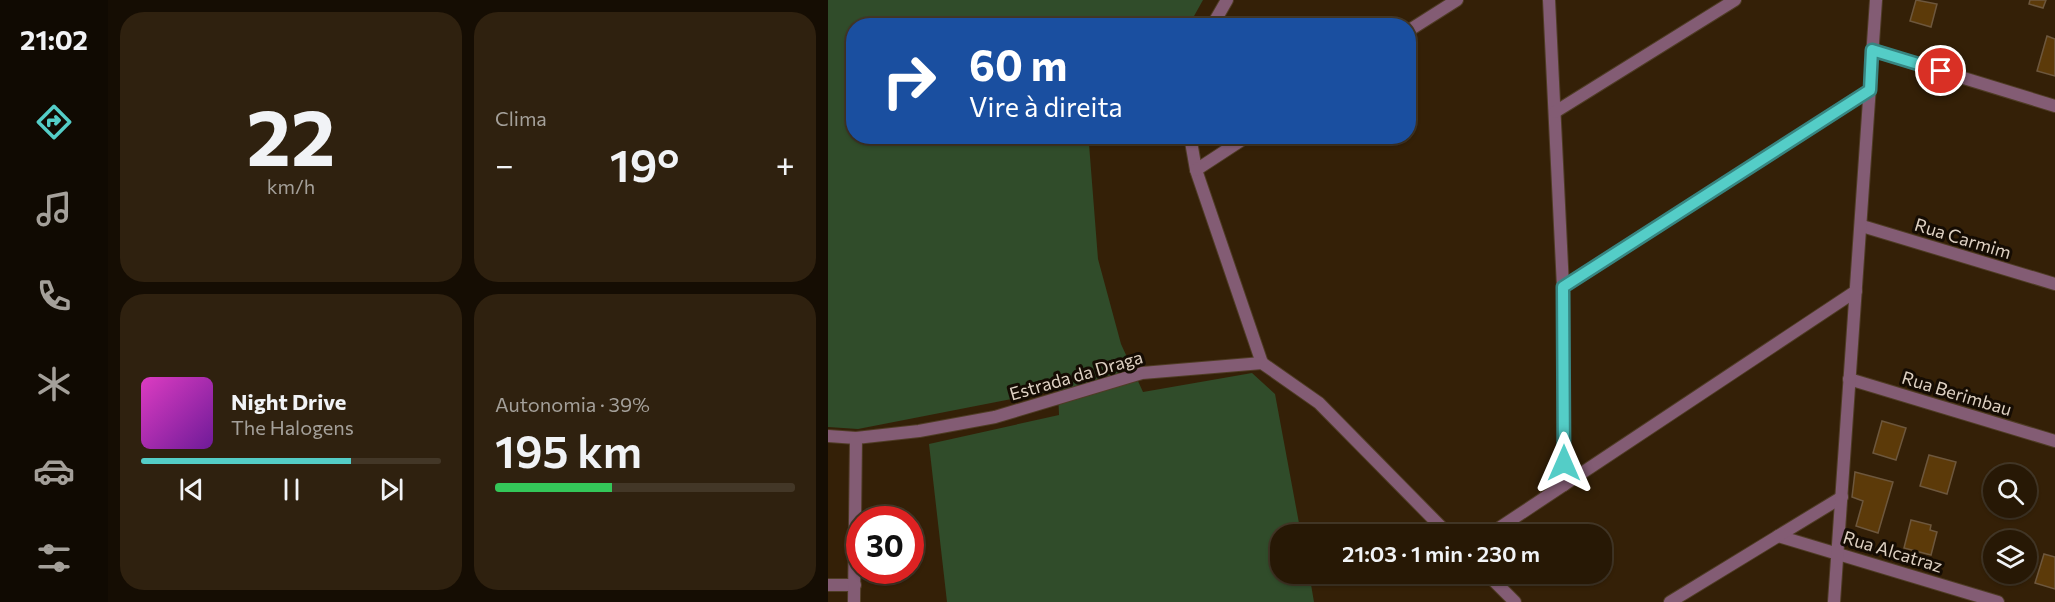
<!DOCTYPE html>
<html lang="pt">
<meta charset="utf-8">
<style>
:root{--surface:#271805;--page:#2f210f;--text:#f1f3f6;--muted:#a4a09a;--line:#433727;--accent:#54cdc7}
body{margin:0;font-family:Commissioner,sans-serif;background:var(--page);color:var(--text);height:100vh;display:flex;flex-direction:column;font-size:22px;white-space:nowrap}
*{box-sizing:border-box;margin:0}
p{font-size:20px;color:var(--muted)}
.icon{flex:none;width:33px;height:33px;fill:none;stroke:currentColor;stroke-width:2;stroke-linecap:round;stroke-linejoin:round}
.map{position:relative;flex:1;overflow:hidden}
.side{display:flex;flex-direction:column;gap:12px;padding:12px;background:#150d03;width:720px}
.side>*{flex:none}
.top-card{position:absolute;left:18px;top:18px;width:570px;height:126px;border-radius:24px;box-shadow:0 2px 4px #0004,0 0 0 2px var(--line);background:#1a4fa0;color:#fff;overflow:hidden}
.fabs{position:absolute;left:1155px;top:464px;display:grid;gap:12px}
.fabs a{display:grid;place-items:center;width:54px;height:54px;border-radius:50%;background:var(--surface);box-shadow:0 2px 4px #0004,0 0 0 2px var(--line);font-size:30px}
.speed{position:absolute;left:18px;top:506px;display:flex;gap:12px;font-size:30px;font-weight:700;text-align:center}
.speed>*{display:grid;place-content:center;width:78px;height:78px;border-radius:50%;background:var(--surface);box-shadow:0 2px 4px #0004,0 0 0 2px var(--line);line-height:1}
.speed .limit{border:9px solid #d22;background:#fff;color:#111}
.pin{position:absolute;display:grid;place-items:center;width:51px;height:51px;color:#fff;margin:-26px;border:3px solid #fff;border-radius:50%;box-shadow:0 2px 6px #0007}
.me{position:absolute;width:66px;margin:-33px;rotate:0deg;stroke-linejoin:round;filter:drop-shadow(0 0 4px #0008)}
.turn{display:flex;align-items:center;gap:21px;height:126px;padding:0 24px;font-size:27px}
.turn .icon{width:78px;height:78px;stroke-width:2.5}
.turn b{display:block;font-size:42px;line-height:51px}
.big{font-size:45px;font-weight:600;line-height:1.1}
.side .card{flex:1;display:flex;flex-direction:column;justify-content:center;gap:9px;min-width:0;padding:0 21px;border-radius:24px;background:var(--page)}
.side .dial{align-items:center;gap:0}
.dial b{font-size:78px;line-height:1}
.song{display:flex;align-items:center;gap:18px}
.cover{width:72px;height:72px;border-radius:9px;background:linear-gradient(135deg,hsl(310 70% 55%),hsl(280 70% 35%))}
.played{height:6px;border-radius:3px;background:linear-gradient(90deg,var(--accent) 70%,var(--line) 70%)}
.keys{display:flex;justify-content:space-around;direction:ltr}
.heat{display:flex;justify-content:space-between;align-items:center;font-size:33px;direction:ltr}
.charge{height:9px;border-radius:4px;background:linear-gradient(90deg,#34c759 39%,var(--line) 0)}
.side .tiles{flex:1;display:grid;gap:12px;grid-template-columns:repeat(2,1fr)}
.trip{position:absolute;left:442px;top:524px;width:342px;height:60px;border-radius:24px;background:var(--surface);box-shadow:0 2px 4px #0004,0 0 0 2px var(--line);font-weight:600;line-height:60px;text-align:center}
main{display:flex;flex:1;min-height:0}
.menu{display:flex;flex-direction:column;width:108px;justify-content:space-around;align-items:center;background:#100a02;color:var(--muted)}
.menu .icon{width:42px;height:42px}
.menu .active{color:var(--accent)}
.menu b{font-size:27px;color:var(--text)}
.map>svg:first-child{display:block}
.green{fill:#304c2a}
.building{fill:#5c3a09;stroke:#6d573d;stroke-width:1.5}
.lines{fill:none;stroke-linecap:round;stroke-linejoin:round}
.minor-casing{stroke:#4f3c25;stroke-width:14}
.minor{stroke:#835c74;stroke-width:12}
.route-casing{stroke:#378581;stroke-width:15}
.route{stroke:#54cdc7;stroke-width:10}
.labels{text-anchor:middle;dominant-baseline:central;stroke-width:6;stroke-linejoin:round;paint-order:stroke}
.street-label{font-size:18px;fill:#ded1c3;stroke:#150c03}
</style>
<main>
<nav class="menu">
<b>21:02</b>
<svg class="icon active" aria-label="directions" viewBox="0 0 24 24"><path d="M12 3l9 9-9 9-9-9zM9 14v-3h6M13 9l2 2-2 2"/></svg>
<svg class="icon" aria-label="music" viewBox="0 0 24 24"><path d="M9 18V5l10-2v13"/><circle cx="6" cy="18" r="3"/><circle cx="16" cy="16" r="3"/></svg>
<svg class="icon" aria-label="phone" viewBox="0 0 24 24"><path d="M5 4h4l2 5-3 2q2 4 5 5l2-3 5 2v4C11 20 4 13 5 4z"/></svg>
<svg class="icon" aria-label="climate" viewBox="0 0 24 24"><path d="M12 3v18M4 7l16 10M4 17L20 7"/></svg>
<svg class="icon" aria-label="car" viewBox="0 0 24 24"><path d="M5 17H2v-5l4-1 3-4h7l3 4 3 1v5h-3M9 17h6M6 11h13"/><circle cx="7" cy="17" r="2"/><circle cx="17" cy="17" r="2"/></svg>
<svg class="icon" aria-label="filters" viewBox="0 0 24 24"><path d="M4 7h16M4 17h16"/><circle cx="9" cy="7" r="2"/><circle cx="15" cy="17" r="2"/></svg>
</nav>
<section class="side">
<div class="tiles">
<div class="card dial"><b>22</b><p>km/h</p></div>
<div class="card"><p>Clima</p>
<div class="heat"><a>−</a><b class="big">19°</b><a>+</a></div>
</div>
<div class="card">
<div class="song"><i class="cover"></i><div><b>Night Drive</b><p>The Halogens</p></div></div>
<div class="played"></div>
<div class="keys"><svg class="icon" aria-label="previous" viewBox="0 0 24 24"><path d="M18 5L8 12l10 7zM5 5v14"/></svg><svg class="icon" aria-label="pause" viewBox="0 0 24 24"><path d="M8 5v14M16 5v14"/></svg><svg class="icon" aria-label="next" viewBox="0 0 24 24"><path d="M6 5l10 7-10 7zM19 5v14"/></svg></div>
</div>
<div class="card"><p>Autonomia · 39%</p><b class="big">195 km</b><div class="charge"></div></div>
</div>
</section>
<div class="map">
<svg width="1227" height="602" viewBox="0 0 1227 602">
<rect width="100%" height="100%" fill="#342007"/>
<!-- green -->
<polygon class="green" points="0,0 375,0 361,25 26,26 26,136 345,137 346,141 261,144 270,259 293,344 315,392 424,373 447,394 473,534 453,534 453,573 481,573 486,602 119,602 101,444 231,415 230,390 30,429 0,427"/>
<!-- building -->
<g class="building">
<polygon points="1088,0 1109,4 1103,27 1082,21"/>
<polygon points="1202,0 1218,0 1215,8 1201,4"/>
<polygon points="1219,36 1227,39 1227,76 1209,71"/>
<polygon points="1054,421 1078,428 1068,460 1045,453"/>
<polygon points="1101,455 1128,462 1119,494 1092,486"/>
<polygon points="1027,472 1065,482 1050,533 1028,526 1035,501 1024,497"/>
<polygon points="1083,520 1103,525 1102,530 1109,532 1103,555 1076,548"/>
<polygon points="1216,554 1227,557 1227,589 1207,583"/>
</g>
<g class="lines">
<!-- minor casing -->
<g class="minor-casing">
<g id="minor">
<polyline points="721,0 735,287 736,485"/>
<polyline points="384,26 399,0"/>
<polyline points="580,31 629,0"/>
<polyline points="1044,50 1227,106"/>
<polyline points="727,112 907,0"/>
<polyline points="362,136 368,170 434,363"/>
<polyline points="368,170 420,136"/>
<polyline points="1034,226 1227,284"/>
<polyline points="735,287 1042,90"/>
<polyline points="1021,379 1227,441"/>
<polyline points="0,436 28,438 91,431 167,417 314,373 434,363 491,403 620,534"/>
<polyline points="662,534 1028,291"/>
<polyline points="950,536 1170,602"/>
<polyline points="658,573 687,602"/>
<polyline points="0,585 27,585"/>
<polyline points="26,602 28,438"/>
<polyline points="842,602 1014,497"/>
<polyline points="1006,602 1048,0"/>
</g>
</g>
<!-- minor -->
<use href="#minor" class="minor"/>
</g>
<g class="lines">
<!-- route casing -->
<g class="route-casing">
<polyline id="route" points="736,463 735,287 1042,90 1044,50 1113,71"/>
</g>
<!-- route -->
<use href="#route" class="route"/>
</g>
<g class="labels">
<!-- street labels -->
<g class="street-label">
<text transform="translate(1135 238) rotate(17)">Rua Carmim</text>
<text transform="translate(248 375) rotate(-16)">Estrada da Draga</text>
<text transform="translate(1129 393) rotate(17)">Rua Berimbau</text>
<text transform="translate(1065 551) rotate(17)">Rua Alcatraz</text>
</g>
</g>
</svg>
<div class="fabs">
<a><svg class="icon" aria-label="search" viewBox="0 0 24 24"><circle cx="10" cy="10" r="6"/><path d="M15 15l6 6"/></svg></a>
<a><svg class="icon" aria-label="layers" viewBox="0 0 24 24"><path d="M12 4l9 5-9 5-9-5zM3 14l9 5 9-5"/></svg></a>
</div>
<div class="speed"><div class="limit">30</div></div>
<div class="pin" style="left:1113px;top:71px;background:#d93025"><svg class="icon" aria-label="arrive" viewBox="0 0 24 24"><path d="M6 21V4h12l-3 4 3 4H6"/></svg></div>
<svg class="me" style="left:736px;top:463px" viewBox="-20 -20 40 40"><path d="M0-17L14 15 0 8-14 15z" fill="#54cdc7" stroke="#fff" stroke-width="4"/></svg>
<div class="trip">21:03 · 1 min · 230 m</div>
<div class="top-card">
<div class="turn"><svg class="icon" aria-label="right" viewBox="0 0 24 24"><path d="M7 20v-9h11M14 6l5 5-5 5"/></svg><div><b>60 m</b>Vire à direita</div></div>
</div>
</div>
</main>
